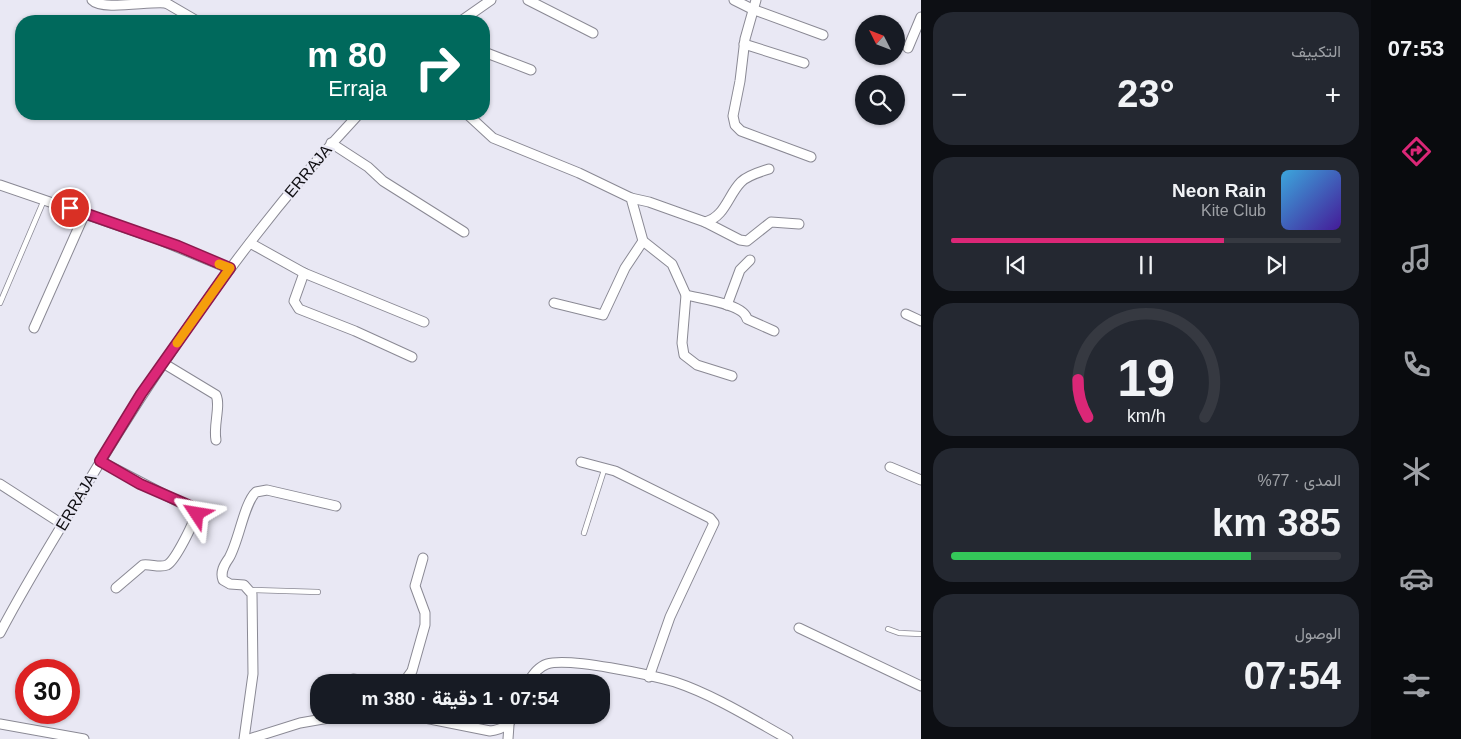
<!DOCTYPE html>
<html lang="ar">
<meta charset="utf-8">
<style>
:root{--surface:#171b24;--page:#242831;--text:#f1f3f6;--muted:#9ea1a6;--line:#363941;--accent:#db2777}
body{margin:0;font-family:Arial,Vazirmatn,sans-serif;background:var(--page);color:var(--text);direction:rtl;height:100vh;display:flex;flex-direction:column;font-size:19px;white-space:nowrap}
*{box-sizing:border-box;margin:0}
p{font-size:16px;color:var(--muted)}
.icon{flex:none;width:28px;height:28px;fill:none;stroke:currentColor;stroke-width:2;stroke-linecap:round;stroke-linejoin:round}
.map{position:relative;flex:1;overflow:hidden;direction:ltr}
.side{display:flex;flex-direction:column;gap:12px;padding:12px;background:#0d0f14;width:450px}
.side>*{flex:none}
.hud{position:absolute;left:15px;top:15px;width:475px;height:105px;border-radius:20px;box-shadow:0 1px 4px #0004;direction:rtl;background:#00695c;color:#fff;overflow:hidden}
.needle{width:32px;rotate:312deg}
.tools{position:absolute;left:855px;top:15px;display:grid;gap:10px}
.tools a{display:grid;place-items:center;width:50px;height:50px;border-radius:50%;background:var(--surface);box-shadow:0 1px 4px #0004;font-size:25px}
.speed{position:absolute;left:15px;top:659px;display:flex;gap:10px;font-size:25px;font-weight:700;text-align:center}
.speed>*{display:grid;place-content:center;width:65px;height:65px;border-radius:50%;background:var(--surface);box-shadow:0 1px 4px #0004;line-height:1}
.speed .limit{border:8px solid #d22;background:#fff;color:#111}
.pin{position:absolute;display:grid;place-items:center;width:42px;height:42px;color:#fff;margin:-21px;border:2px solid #fff;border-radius:50%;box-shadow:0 1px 5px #0007}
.me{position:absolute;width:55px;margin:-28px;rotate:303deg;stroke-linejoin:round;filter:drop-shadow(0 0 4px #0008)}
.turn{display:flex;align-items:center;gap:18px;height:105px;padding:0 20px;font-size:22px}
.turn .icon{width:65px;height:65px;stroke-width:2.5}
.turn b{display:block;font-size:35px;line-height:42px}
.big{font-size:38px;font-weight:800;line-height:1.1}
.side .card{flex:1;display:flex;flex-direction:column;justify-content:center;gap:8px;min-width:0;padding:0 18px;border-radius:20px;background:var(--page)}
.side .dial{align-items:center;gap:0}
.dial svg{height:130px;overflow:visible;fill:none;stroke:var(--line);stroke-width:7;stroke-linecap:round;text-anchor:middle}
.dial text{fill:var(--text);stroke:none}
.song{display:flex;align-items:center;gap:15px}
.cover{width:60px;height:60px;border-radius:8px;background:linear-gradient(135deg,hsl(200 70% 55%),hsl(260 70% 35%))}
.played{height:5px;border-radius:2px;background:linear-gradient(90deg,var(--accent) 70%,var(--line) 70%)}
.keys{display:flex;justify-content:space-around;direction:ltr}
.heat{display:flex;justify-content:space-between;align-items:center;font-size:28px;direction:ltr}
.charge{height:8px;border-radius:4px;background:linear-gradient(90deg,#34c759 77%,var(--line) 0)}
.trip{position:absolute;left:310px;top:674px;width:300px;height:50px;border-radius:20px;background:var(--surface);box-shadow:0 1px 4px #0004;font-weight:800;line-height:50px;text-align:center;direction:rtl}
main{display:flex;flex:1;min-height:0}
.tabs{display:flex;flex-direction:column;width:90px;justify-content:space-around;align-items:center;background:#090b0e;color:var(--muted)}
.tabs .icon{width:35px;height:35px}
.tabs .selected{color:var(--accent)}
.tabs b{font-size:22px;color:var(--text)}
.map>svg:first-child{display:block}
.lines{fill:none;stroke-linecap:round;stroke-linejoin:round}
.lane-casing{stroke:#8a8994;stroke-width:6}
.street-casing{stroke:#8a8994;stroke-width:11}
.lane{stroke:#fff;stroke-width:4.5}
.street{stroke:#fff;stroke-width:9}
.route-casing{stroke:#8e194d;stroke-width:12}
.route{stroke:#db2777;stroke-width:9}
.slow{stroke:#f59e0b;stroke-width:9}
.labels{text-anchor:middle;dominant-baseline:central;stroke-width:5;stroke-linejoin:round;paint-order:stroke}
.street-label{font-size:16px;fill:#0f0e12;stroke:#e9e8f4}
</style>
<main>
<nav class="tabs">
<b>07:53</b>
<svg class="icon selected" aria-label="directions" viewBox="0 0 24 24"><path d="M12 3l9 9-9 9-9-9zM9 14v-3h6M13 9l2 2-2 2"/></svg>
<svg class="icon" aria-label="music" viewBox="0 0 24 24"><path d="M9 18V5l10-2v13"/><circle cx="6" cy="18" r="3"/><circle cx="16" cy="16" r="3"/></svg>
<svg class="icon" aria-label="phone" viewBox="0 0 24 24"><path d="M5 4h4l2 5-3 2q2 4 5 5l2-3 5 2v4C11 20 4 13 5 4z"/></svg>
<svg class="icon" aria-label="climate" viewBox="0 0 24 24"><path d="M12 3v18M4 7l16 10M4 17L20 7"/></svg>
<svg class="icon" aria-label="car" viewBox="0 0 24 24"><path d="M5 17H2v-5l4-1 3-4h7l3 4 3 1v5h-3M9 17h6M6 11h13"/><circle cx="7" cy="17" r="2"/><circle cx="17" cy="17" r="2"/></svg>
<svg class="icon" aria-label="filters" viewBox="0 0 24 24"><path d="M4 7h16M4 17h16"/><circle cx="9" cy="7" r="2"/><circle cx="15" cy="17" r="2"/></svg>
</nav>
<section class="side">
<div class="card"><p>التكييف</p>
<div class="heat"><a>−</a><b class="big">23°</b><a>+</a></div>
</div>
<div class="card">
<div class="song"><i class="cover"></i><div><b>Neon Rain</b><p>Kite Club</p></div></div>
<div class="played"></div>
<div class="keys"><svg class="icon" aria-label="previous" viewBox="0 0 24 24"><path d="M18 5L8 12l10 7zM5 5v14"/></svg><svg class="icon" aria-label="pause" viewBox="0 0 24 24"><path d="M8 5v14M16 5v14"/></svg><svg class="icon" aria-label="next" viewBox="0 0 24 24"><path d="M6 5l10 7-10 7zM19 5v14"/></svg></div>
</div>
<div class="card dial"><svg viewBox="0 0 100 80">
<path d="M14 69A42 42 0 1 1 86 69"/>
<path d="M14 69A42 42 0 0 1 8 46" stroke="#db2777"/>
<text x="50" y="56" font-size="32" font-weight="700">19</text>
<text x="50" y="72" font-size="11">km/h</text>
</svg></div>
<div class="card"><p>المدى · 77%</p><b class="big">385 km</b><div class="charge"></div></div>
<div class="card"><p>الوصول</p><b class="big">07:54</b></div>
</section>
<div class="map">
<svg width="921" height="739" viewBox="0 0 921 739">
<rect width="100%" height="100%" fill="#e9e8f4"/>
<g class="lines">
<!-- lane casing -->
<g class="lane-casing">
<g id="lane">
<polyline points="0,303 44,200"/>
<polyline points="584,533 605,467"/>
<polyline points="250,590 318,592"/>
<polyline points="888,629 899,633 921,634"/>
</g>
</g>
<!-- street casing -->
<g class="street-casing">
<g id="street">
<path d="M92,0C102,11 149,1 165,3"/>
<polyline points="161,0 197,21"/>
<polyline points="528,0 593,33"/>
<polyline points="734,0 752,9 823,35"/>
<polyline points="756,0 745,39 740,81 733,116 735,125 741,131 811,157"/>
<polyline points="461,21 491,0"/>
<polyline points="744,44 804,63"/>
<polyline points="908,48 921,17"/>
<polyline points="484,52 531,70"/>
<polyline points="467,114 493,138 579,173 631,198 643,241 672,264 686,295 682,343 684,355 697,365 732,376"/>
<polyline points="331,143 368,167 383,181 464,232"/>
<polyline points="0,185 155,238 230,269"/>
<path d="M631,198L649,202L705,222C725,217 728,195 741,182C748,175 760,172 769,169"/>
<polyline points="705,222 740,240 747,241 771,222 799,224"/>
<polyline points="250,243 304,273 424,322"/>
<polyline points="304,273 294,301 299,309 355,331 412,357"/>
<path d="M686,295C701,299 744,304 747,319L774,331"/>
<polyline points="554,303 603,315 625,268 643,241"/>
<polyline points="727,305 740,270 750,260"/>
<polyline points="906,314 921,321"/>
<polyline points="34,328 85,213"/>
<path d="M163,363L216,395C221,406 213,426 216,440"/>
<path d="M100,461L196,511C196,520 175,561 167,565C160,568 151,564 143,565L116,588"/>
<polyline points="581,462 615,471 710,518 714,523 670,617 649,677"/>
<polyline points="890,467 921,480"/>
<polyline points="0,484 62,524"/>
<polyline points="799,628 921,686"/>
<path d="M0,633C24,587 51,543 78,499C159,362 250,230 359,114"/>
<polyline points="346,682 353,679 373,682"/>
<polyline points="404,682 412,671 425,625 425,613 415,586 423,558"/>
<path d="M528,682C533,675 538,667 547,664C569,657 651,675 675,682C714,695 752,719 788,739"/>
<path d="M410,715L490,731C502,730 509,725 515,715"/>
<polyline points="0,724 84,739"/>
<path d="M244,739L253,674L252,594L244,585L230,584L223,580C220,572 224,565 229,558C239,541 244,503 256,492L267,490L336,506"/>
<polyline points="249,739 300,723 346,715"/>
<polyline points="508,739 509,725"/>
</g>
</g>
<!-- lane -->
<use href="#lane" class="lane"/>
<!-- street -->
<use href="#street" class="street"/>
</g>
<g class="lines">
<!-- route casing -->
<g class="route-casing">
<polyline id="route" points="70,208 178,246 230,268 141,394 100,461 140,484 195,508 197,514"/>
</g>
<!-- route -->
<use href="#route" class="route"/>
<!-- slow -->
<polyline class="slow" points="177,343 230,268 219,264"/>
</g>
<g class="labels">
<!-- street labels -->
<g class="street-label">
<text transform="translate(308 171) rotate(-50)">ERRAJA</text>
<text transform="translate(76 502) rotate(-59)">ERRAJA</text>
</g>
</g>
</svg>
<div class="tools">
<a><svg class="needle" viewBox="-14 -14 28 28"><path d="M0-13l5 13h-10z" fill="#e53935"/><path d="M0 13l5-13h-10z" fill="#9ea1a6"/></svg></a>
<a><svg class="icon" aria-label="search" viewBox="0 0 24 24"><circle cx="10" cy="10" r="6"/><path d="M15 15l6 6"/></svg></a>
</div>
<div class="speed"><div class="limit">30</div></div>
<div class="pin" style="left:70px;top:208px;background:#d93025"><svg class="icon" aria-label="arrive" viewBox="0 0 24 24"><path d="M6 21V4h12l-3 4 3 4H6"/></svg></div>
<svg class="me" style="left:197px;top:514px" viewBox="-20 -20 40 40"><path d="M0-17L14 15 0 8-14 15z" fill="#db2777" stroke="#fff" stroke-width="4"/></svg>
<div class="trip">07:54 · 1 دقيقة · 380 m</div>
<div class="hud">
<div class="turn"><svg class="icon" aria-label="right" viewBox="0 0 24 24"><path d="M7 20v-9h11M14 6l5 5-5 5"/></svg><div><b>80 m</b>Erraja</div></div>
</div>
</div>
</main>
